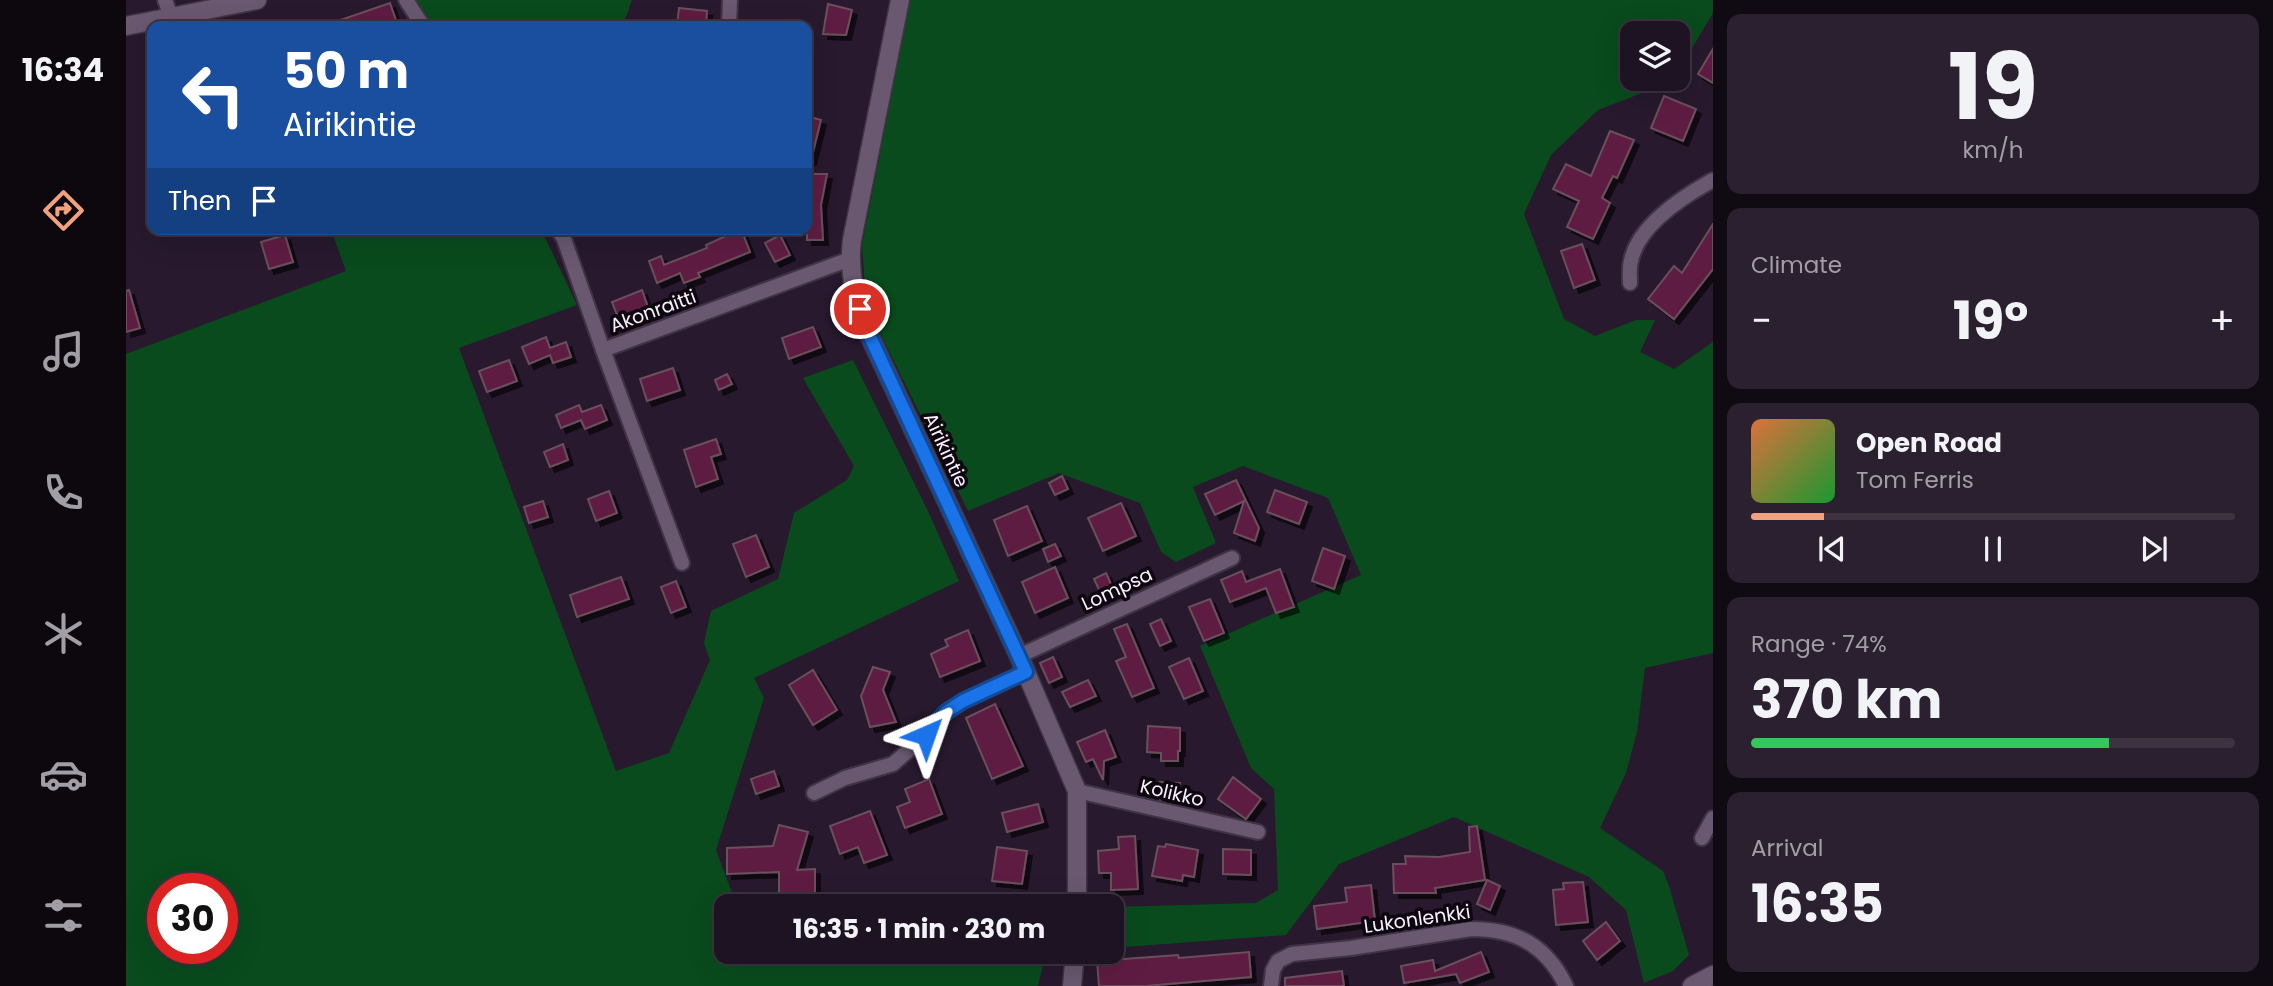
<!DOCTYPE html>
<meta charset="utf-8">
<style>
:root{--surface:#1e1322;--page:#2b202f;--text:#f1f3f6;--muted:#a19ea5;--line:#3c3240;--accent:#f1a17d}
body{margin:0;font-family:Poppins,sans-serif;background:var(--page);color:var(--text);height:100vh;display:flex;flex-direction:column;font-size:26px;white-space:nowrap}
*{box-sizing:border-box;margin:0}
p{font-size:23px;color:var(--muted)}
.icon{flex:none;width:38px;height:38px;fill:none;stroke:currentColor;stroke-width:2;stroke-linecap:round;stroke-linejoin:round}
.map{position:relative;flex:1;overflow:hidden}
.panel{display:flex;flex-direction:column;gap:14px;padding:14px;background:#100a13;width:560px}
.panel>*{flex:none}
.hud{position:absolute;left:21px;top:21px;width:665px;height:214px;border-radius:14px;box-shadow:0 7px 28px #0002,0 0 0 2px var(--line);background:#1a4fa0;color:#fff;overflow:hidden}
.controls{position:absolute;left:1494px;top:21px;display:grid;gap:14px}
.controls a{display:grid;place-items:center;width:70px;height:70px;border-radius:14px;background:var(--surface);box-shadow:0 7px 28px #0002,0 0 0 2px var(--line);font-size:35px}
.speed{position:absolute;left:21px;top:873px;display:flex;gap:14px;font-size:35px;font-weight:700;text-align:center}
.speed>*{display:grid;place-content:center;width:91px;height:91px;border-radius:50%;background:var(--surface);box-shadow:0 7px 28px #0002,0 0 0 2px var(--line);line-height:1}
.speed .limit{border:10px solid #d22;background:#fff;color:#111}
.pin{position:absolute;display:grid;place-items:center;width:60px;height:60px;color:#fff;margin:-30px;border:4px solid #fff;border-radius:50%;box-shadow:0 2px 7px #0007}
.me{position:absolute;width:77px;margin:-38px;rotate:43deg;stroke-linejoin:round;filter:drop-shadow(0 0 5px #0008)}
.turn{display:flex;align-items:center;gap:24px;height:147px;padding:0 21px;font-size:32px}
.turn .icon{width:91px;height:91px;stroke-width:2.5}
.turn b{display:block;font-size:49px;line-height:60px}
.then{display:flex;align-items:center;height:66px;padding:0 21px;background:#0003;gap:14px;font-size:26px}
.big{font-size:52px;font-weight:700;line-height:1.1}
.panel .card{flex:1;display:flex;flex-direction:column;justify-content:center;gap:10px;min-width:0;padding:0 24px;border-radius:14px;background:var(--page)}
.panel .dial{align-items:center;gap:0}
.dial b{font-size:91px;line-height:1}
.song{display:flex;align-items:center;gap:21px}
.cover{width:84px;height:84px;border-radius:10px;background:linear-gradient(135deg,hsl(20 70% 55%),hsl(130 70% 35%))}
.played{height:7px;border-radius:4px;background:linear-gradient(90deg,var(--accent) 15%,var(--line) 15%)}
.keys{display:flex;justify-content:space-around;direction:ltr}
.heat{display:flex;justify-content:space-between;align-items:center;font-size:38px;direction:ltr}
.charge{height:10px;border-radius:5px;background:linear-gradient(90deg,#34c759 74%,var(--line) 0)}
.trip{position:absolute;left:588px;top:894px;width:410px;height:70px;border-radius:14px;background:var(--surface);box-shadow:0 7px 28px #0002,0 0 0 2px var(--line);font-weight:700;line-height:70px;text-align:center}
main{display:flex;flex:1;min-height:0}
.dock{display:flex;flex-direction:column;width:126px;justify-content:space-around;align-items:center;background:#0c080e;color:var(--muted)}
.dock .icon{width:49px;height:49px}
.dock .selected{color:var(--accent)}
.dock b{font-size:32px;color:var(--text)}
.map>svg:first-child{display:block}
.green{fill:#094b1d;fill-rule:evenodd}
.building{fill:#5f1c42;stroke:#6b4f5c;stroke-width:2;filter:url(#shadow)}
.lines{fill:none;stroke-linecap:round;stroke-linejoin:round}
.minor-casing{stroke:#403344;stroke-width:18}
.tertiary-casing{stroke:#403344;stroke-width:21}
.minor{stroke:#695870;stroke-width:14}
.tertiary{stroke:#695870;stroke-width:18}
.route-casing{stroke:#114b97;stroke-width:18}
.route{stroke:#1a73e8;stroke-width:12}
.labels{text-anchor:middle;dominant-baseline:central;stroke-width:7;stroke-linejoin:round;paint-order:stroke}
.street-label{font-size:19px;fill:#faf0fe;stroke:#0d0710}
</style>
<main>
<nav class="dock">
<b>16:34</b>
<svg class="icon selected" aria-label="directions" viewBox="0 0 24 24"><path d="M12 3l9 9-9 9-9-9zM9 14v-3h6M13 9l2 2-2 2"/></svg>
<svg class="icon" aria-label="music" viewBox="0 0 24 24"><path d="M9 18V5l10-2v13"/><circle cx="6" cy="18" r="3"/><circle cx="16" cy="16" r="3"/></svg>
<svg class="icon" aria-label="phone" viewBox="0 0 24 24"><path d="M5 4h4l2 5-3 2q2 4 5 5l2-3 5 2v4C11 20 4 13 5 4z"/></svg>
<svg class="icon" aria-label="climate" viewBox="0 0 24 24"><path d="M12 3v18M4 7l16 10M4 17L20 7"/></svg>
<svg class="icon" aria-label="car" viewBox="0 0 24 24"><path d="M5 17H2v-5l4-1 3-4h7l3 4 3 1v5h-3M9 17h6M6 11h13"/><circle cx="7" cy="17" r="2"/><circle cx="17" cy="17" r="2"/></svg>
<svg class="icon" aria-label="filters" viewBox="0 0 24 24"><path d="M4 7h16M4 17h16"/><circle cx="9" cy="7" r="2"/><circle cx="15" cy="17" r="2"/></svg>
</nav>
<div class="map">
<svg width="1587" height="986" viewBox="0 0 1587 986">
<defs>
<filter id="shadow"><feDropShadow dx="5" dy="5" stdDeviation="0" flood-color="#0009"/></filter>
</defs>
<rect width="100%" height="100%" fill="#28192e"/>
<!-- green -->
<g class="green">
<polygon points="289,0 506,0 497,26 306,26"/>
<polygon points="784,0 1587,0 1587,13 1552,72 1552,33 1507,33 1507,79 1548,79 1547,81 1472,110 1425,155 1398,214 1438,319 1469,336 1510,320 1529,320 1514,352 1548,369 1587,342 1587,653 1519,668 1511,732 1500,773 1474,828 1537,871 1543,886 1563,955 1547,971 1518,983 1500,910 1463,877 1328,817 1213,864 1160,935 985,948 985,907 1130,903 1152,890 1148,789 1125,768 1074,646 1235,575 1202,498 1117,466 1067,487 1090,543 1050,562 1035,552 1014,503 933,473 842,511 751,327 739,288 736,245"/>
<path d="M205,229H415L451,305L333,348L490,771L543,753L584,660L578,643L585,611L652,579L668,513L721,480L728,466L677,378L727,360L802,511L833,581L628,678L638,698L590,850L611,906H600V952H920L912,986H0V354L220,271ZM37,889H96V948H37Z"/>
</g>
<!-- building -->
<g class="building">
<polygon points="264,3 272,26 203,26 203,24"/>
<polygon points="702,4 726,10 720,35 697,34"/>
<polygon points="553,8 581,11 580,26 551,26"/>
<polygon points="1587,49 1587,83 1572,74"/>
<polygon points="1538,96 1570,109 1557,141 1525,128"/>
<polygon points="681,116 695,120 685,160 681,160"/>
<polygon points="1484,131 1508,140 1491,178 1487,176 1476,198 1484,203 1467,239 1441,227 1453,201 1427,189 1440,164 1465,176"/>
<polygon points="681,174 701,174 695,205 697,240 681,240"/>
<polygon points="1587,224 1587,269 1548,319 1522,299 1548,266 1556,273"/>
<polygon points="597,229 615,229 624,252 572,273 574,277 558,283 554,273 531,283 523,261 535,256 538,265 581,248 580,245 600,236"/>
<polygon points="159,235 167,262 143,269 135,242"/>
<polygon points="654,235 664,255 649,262 639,243"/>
<polygon points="1456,244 1469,280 1448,288 1435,251"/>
<polygon points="3,290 14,328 0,332 0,291"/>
<polygon points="516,290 524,313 495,325 486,302"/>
<polygon points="687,327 695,347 663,359 656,338"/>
<polygon points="420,337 424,348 440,342 445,357 427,363 424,355 403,364 396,347"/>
<polygon points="383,360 391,381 361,392 353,371"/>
<polygon points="547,368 554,390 521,401 514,379"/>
<polygon points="601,374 606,384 593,390 589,380"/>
<polygon points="453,405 456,412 475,405 481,420 459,429 455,420 435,428 430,415"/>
<polygon points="590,439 595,454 585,457 592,479 570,487 558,450"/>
<polygon points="437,444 442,460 424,467 418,452"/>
<polygon points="936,476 942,489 929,495 923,483"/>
<polygon points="1110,480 1133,528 1129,541 1108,533 1118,501 1089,515 1079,494"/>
<polygon points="1149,490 1181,502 1173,524 1141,512"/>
<polygon points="483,491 491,513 470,521 462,499"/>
<polygon points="417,501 422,517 403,523 398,507"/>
<polygon points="995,503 1010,536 977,551 962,518"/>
<polygon points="901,506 916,541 882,556 868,520"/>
<polygon points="630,535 643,567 620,577 607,544"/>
<polygon points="929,544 935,556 922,562 917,549"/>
<polygon points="1197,548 1219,556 1208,589 1186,581"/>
<polygon points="929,567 942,598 909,613 896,582"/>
<polygon points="1154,569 1168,607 1150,613 1140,588 1104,602 1095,580 1116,571 1120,582"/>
<polygon points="980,573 988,591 976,596 968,579"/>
<polygon points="495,577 503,599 451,617 444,595"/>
<polygon points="550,581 560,607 545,613 535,587"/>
<polygon points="1084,599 1098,633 1078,641 1063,607"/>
<polygon points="1035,619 1045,641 1034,646 1024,624"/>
<polygon points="1001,624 1028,688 1006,697 990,661 1000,657 988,629"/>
<polygon points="842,630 854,661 814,677 805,654 822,646 819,640"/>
<polygon points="927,657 936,677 923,683 914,663"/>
<polygon points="1063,658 1077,691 1058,699 1043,667"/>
<polygon points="747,667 764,672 757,690 770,722 744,727 735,696"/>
<polygon points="687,670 711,710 687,725 663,685"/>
<polygon points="962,680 970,696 944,707 936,692"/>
<polygon points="869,704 897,766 866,779 840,718"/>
<polygon points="1022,726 1054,728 1054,751 1052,751 1052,761 1035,761 1035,753 1021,752"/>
<polygon points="979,730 990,757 978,761 977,780 967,759 960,762 951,742"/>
<polygon points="648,771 653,786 630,794 625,779"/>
<polygon points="1107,777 1135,799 1120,819 1092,799"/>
<polygon points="803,779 816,814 779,828 771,807 784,802 779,789"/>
<polygon points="1034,782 1054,783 1054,801 1034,800"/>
<polygon points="912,804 917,822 881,832 876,813"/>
<polygon points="744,811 761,855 738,863 732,847 714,854 704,826"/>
<polygon points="653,825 682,832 671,870 689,869 689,896 653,897 653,872 601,874 601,848 647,846"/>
<polygon points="1351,826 1359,880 1309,888 1310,893 1268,893 1267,864 1280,864 1279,856 1313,857 1344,852 1343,827"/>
<polygon points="1009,836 1012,889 985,890 985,873 973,873 972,851 993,849 992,837"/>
<polygon points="1040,844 1072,850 1068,877 1057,875 1056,881 1026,876 1032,846 1039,847"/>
<polygon points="871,847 901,851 896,884 866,881"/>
<polygon points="1097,849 1125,850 1125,875 1097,874"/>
<polygon points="1361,880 1374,886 1364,910 1351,904"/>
<polygon points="1457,882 1462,922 1430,925 1427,890 1438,889 1437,883"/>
<polygon points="1245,885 1249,921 1191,929 1188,906 1221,902 1219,888"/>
<polygon points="1480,922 1494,941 1471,960 1457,941"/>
<polygon points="1123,952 1125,977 1019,986 973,986 971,961 1052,955 1053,958"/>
<polygon points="1355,952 1363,972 1334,983 1330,974 1278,983 1275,966 1307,960 1309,971"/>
<polygon points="1216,971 1218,986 1159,986 1159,978"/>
</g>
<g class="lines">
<!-- minor casing -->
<g class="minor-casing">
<g id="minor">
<polyline points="39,0 48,26"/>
<polyline points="280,0 297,26"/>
<polyline points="603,26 604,0"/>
<polyline points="432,229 438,239 477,350"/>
<path d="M1504,283C1504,276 1503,268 1505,261C1512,225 1558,196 1587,180"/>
<polyline points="556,563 477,350 724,259"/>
<polyline points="893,656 1106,558"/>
<polyline points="951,791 1132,832"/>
<polyline points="688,793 719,778 767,764 800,735 820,712 837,701 900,672"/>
<polyline points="1576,838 1587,818"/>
<path d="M1145,986L1147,970L1152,961L1166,954L1225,948L1345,929C1390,929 1420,945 1440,986"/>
</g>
</g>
<!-- tertiary casing -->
<g class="tertiary-casing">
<g id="tertiary">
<path d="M774,0L726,240C722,271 729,297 739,326L893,656L951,791V906"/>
<polyline points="0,26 131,0"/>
<polyline points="946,986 949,952"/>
<polyline points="1566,986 1587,975"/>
</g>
</g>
<!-- minor -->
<use href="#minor" class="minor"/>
<!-- tertiary -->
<use href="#tertiary" class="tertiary"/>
</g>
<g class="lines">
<!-- route casing -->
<g class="route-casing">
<polyline id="route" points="734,309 739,326 900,672 837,701 820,712 800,735"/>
</g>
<!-- route -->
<use href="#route" class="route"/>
</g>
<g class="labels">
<!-- street labels -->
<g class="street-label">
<text transform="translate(527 311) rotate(-20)">Akonraitti</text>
<text transform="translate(820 450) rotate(65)">Airikintie</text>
<text transform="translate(991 589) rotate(-25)">Lompsa</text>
<text transform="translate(1046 793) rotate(13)">Kolikko</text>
<text transform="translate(1291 919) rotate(-8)">Lukonlenkki</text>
</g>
</g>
</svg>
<div class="controls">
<a><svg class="icon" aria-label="layers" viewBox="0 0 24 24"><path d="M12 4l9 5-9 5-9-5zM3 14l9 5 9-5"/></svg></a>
</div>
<div class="speed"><div class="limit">30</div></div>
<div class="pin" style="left:734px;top:309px;background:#d93025"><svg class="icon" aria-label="arrive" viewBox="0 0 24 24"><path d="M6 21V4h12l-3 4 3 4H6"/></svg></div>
<svg class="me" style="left:800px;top:735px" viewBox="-20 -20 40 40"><path d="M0-17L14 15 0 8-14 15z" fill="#1a73e8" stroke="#fff" stroke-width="4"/></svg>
<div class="trip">16:35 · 1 min · 230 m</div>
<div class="hud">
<div class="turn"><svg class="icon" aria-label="left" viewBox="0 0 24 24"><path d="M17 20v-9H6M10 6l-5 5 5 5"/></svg><div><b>50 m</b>Airikintie</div></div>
<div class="then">Then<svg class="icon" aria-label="arrive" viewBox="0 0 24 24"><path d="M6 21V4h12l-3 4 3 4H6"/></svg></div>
</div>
</div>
<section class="panel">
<div class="card dial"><b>19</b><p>km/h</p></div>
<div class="card"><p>Climate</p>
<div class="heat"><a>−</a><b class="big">19°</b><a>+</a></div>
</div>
<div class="card">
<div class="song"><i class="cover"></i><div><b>Open Road</b><p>Tom Ferris</p></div></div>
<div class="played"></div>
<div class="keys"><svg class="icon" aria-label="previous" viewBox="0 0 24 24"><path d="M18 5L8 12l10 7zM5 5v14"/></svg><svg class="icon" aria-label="pause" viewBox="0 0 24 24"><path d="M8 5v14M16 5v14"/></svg><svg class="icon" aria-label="next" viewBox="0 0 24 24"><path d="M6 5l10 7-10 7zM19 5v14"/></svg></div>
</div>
<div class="card"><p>Range · 74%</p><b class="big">370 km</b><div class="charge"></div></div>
<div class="card"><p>Arrival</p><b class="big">16:35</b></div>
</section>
</main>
